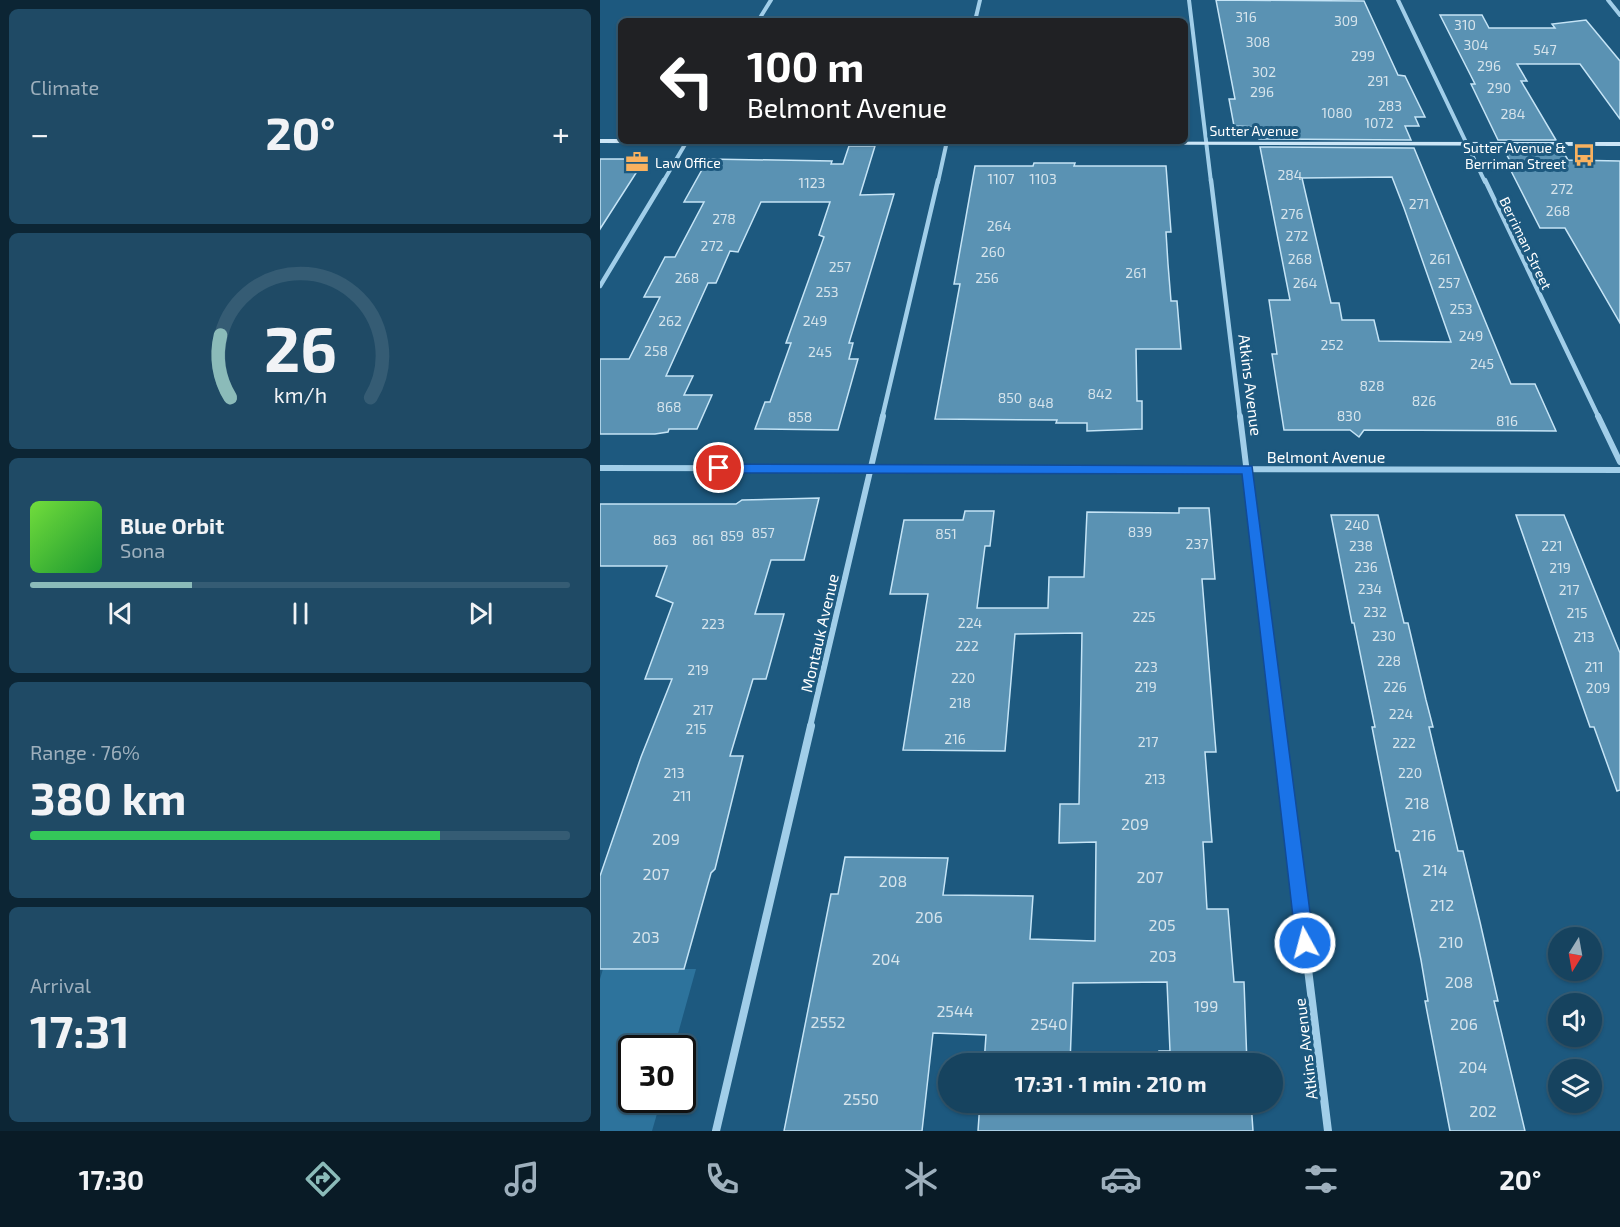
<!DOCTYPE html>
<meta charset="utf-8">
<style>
:root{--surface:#16435f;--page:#1f4a65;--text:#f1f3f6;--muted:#9eb0bd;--line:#355c74;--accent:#8bbbb9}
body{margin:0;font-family:"Exo 2",sans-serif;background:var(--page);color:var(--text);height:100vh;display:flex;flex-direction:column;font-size:22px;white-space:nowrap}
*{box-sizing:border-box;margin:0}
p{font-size:20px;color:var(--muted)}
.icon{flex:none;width:33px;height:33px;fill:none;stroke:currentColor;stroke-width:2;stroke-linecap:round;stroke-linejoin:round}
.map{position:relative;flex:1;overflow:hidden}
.drawer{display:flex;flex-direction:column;gap:9px;padding:9px;background:#0c2534;width:600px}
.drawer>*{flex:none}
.banner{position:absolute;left:18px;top:18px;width:570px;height:126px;border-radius:9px;box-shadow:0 2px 4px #0004,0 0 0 2px var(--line);background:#202124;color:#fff;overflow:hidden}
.needle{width:39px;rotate:191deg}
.tools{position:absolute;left:948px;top:927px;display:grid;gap:12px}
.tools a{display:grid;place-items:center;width:54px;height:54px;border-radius:50%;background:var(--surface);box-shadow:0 2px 4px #0004,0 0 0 2px var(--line);font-size:30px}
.speed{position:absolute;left:18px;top:1035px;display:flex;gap:12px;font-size:30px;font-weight:700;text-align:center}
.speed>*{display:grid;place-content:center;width:78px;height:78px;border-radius:50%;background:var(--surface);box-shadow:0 2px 4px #0004,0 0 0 2px var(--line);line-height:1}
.speed .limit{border:3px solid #111;border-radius:9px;background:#fff;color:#111}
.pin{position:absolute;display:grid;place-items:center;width:51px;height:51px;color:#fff;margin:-26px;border:3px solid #fff;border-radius:50%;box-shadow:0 2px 6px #0007}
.me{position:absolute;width:66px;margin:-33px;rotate:353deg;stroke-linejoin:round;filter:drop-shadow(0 0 4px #0008)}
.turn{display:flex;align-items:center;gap:21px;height:126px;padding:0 30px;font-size:27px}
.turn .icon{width:78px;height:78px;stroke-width:2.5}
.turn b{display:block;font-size:42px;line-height:51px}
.big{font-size:45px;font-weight:700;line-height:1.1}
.drawer .tile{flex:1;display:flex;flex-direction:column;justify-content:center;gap:9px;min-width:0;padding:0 21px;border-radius:9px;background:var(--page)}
.drawer .dial{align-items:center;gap:0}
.dial svg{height:156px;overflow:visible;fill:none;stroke:var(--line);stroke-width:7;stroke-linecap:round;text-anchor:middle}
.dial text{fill:var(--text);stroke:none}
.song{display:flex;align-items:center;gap:18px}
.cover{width:72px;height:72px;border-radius:9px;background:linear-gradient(135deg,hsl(100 70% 55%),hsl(130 70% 35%))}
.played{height:6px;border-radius:3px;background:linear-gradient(90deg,var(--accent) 30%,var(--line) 30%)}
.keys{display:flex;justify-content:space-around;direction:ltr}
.heat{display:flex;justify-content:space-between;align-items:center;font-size:33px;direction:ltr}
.charge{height:9px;border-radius:4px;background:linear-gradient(90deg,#34c759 76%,var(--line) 0)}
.trip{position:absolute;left:338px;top:1053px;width:345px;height:60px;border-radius:30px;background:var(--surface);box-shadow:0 2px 4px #0004,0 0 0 2px var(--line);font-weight:700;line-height:60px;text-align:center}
.tab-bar{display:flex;height:96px;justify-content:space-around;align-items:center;background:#091b26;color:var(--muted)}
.tab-bar .icon{width:42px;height:42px}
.tab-bar .current{color:var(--accent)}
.tab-bar b{font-size:27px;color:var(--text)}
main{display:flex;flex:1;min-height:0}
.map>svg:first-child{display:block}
.green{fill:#2d739c}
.building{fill:#5a92b3;stroke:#c5e4f6;stroke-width:1.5;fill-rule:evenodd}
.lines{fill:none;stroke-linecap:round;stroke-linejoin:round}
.street-far3{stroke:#a1cee9;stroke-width:4}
.street-far2{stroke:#a1cee9;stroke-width:4.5}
.street-far1{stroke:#a1cee9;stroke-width:6}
.street{stroke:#a1cee9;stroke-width:8}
.secondary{fill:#cce6f7;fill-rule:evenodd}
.route{fill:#1a73e8;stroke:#114b97;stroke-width:1.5}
.labels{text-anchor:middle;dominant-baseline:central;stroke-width:6;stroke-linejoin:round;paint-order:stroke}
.number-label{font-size:14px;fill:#d6e4ec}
.far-street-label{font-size:14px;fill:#fff;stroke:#1d597f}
.far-poi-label{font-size:14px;fill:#fff;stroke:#1d597f;text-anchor:end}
.street-label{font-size:16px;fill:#fff;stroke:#1d597f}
.near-number-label{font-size:16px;fill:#d6e4ec}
</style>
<main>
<section class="drawer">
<div class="tile"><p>Climate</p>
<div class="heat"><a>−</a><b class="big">20°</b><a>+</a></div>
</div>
<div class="tile dial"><svg viewBox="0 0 100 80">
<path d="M14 69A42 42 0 1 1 86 69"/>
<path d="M14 69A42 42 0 0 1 9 37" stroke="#8bbbb9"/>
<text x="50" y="56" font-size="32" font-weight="700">26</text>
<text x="50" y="72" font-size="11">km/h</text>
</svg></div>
<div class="tile">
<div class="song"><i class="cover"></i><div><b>Blue Orbit</b><p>Sona</p></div></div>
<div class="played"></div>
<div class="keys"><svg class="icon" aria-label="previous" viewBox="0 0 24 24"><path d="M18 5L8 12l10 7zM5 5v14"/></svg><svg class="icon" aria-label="pause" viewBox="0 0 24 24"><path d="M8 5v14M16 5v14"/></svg><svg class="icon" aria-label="next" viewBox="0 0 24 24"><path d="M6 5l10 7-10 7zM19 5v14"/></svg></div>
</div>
<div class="tile"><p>Range · 76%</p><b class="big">380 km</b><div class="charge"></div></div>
<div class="tile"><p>Arrival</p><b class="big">17:31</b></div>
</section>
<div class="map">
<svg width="1020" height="1131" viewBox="0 0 1020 1131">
<rect width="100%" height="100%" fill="#1d597f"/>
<!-- green -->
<polygon class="green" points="3,969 96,969 74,1048 32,1048 32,1100 61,1100 52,1131 0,1131 0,979"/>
<!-- building -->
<g class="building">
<polygon points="616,0 764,1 798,75 805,76 825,117 815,117 819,126 805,126 811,140 659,139 657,127 634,126 629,99 635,99"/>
<polygon points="840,15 882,15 889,28 955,28 952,24 986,20 1020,61 1020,119 980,64 917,64 927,81 921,81 956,140 898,140 871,84 875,84"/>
<polygon points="249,146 275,146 260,195 294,194 249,343 253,343 249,359 258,359 238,430 155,429 165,402 170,402 191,343 186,343 224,237 219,235 230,202 161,202 138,252 130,251 116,283 108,283 66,376 93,376 84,395 112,395 97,429 69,429 68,432 55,434 0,434 0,359 29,359 60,297 44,297 65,257 75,257 104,202 84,202 108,159 232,161 231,164 243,164"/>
<path d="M660,147L814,148L911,384H935L956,431L764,430L759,437L750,430H684L672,354H677L669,300H690ZM792,177L804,208L851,342L779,341L774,320H742L739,303H731L702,178Z"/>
<polygon points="903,148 961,148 968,160 1020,161 1020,323 965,228 940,228 906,161 910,161"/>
<polygon points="0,159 45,159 0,229"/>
<polygon points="434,163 475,163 474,166 566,166 571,232 566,232 568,264 571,301 577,301 581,349 536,349 537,401 542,401 542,429 487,431 487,423 456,423 457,420 335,419 360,284 354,284 375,166 433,166"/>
<polygon points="219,498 204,560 171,560 155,614 184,614 166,679 153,679 130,756 143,756 115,869 111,873 84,969 0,969 0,876 41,757 72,679 45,679 73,603 56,596 67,566 0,566 0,504 136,504 142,500"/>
<polygon points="579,508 609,508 615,579 602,579 616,752 605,752 612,842 603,842 607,909 628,909 634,982 644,982 647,1064 559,1064 559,1051 570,1051 567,982 473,983 470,1064 384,1064 386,1035 333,1033 322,1131 184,1131 231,894 238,894 245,857 348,858 343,895 433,896 430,939 495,941 496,842 459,843 460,804 479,804 482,633 415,634 405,751 303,750 328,594 290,594 304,520 363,520 365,511 394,511 390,546 385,546 377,608 448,608 449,577 484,577 487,512 579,513"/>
<polygon points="731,515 778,515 804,623 808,623 826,700 833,727 829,727 858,851 863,851 880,922 898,1001 894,1001 925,1131 850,1131 825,1001 828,1001 821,960 799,851 796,851 772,727 775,727 754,623 752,623"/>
<polygon points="916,515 964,515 1020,653 1020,790 1017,791 994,727 990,727"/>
<polygon points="380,1102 651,1102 653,1131 378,1131"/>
</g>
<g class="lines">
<!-- street-far3 -->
<g class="street-far3">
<polyline points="589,0 611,182"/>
<polyline points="798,0 885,182"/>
<polyline points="1008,0 1020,15"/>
<polyline points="158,21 171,0"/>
<polyline points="375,21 380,0"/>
<polyline points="63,182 87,141"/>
<polyline points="338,182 347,141"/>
</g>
<!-- street-far2 -->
<g class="street-far2">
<polyline points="611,180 640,418"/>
<polyline points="885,180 999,418"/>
<polyline points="0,286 64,180"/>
<polyline points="282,418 338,180"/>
</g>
<!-- street-far1 -->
<g class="street-far1">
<polyline points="640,416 678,727"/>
<polyline points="998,416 1020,462"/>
<polyline points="0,468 1020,470"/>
<polyline points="210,727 283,416"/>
</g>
<!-- street -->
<g class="street">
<polyline points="678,726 728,1131"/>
<polyline points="116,1131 211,726"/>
</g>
<!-- secondary -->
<polygon class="secondary" points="0,139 21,139 21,141 1020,142 1020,146 0,143"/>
</g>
<!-- route -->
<polygon class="route" points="119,464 652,466 714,943 712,950 705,952 699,950 696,943 642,474 119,473 113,468"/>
<!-- icons -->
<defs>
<g id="bus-bare" transform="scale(1.8)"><path d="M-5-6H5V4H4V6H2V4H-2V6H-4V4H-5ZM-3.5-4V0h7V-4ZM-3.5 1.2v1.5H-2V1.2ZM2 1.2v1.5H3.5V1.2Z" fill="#f8b15f" stroke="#1d597f" stroke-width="2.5" paint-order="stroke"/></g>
<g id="office-bare" transform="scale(1.8)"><path d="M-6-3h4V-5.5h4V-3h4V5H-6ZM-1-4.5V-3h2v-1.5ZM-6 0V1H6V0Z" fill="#f8b15f" stroke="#1d597f" stroke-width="2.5" paint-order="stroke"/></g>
</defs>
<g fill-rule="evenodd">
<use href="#bus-bare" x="984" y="155"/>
<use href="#office-bare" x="37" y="162"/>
</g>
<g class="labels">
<!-- number labels -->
<g class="number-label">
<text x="646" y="16">316</text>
<text x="746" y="20">309</text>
<text x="865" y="24">310</text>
<text x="658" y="41">308</text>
<text x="876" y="44">304</text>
<text x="945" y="49">547</text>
<text x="763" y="55">299</text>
<text x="889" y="65">296</text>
<text x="664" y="71">302</text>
<text x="778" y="80">291</text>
<text x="899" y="87">290</text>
<text x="662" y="91">296</text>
<text x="790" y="105">283</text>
<text x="737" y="112">1080</text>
<text x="913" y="113">284</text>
<text x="779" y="122">1072</text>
<text x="690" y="174">284</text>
<text x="401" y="178">1107</text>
<text x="443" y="178">1103</text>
<text x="212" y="182">1123</text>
<text x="962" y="188">272</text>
<text x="819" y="203">271</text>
<text x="958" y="210">268</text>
<text x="692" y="213">276</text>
<text x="124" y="218">278</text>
<text x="399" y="225">264</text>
<text x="697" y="235">272</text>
<text x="112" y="245">272</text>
<text x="393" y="251">260</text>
<text x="700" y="258">268</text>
<text x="840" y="258">261</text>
<text x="240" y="266">257</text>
<text x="536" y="272">261</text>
<text x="87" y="277">268</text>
<text x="387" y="277">256</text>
<text x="705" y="282">264</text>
<text x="849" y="282">257</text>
<text x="227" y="291">253</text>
<text x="861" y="308">253</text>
<text x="70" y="320">262</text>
<text x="215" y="320">249</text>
<text x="871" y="335">249</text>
<text x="732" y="344">252</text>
<text x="56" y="350">258</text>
<text x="220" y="351">245</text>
<text x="882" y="363">245</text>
<text x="772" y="385">828</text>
<text x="500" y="393">842</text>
<text x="410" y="397">850</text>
<text x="824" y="400">826</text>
<text x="441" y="402">848</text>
<text x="69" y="406">868</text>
<text x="749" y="415">830</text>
<text x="200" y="416">858</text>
<text x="907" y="420">816</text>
<text x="757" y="524">240</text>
<text x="540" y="531">839</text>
<text x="163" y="532">857</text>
<text x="346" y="533">851</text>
<text x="132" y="535">859</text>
<text x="65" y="539">863</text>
<text x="103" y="539">861</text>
<text x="597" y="543">237</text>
<text x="761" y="545">238</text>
<text x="952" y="545">221</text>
<text x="766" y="566">236</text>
<text x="960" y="567">219</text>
<text x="770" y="588">234</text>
<text x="969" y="589">217</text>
<text x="775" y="611">232</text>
<text x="977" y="612">215</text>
<text x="544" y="616">225</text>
<text x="370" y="622">224</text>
<text x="113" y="623">223</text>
<text x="784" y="635">230</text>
<text x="984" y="636">213</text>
<text x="367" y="645">222</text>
<text x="789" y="660">228</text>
<text x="546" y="666">223</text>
<text x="994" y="666">211</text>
<text x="98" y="669">219</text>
<text x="363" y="677">220</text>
<text x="546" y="686">219</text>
<text x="795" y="686">226</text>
<text x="998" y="687">209</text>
<text x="360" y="702">218</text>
<text x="103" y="709">217</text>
<text x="801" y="713">224</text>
<text x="96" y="728">215</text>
<text x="355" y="738">216</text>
<text x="548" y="741">217</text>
<text x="804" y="742">222</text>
<text x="74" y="772">213</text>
<text x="810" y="772">220</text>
<text x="555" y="778">213</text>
<text x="82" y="795">211</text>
</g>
<!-- far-street labels -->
<g class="far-street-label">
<text x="654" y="130">Sutter Avenue</text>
<text transform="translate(926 243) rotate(64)">Berriman Street</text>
</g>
<!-- far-poi labels -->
<g class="far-poi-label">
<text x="966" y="147">Sutter Avenue &amp;<tspan x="966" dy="16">Berriman Street</tspan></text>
<text x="55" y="162" text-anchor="start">Law Office</text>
</g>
<!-- street labels -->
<g class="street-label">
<text transform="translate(651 385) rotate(83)">Atkins Avenue</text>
<text x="726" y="456">Belmont Avenue</text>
<text transform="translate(219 633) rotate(-77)">Montauk Avenue</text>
<text transform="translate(705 1049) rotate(-97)">Atkins Avenue</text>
</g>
<!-- near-number labels -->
<g class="near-number-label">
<text x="817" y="802">218</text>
<text x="535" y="823">209</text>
<text x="824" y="834">216</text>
<text x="66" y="838">209</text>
<text x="835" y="869">214</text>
<text x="56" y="873">207</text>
<text x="550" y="876">207</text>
<text x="293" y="880">208</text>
<text x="842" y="904">212</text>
<text x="329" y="916">206</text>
<text x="562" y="924">205</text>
<text x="46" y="936">203</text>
<text x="851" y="941">210</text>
<text x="563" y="955">203</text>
<text x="286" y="958">204</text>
<text x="859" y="981">208</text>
<text x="606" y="1005">199</text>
<text x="355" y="1010">2544</text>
<text x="228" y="1021">2552</text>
<text x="449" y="1023">2540</text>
<text x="864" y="1023">206</text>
<text x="873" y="1066">204</text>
<text x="261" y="1098">2550</text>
<text x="883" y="1110">202</text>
</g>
</g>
</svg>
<div class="tools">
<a><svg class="needle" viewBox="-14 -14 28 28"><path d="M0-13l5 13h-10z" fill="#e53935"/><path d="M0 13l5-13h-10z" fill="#9eb0bd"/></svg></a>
<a><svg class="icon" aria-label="sound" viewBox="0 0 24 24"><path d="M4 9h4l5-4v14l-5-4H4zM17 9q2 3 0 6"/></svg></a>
<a><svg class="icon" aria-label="layers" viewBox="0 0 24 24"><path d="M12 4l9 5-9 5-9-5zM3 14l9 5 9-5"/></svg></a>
</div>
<div class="speed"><div class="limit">30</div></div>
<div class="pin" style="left:119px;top:468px;background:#d93025"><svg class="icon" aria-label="arrive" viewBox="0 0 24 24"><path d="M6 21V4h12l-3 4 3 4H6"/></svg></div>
<svg class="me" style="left:705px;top:943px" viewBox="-20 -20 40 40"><circle r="17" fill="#1a73e8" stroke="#fff" stroke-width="3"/><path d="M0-11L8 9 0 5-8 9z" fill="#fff"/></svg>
<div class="trip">17:31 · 1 min · 210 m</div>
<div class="banner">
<div class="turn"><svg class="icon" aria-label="left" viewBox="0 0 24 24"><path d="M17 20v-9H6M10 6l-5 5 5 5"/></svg><div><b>100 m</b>Belmont Avenue</div></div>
</div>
</div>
</main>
<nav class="tab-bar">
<b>17:30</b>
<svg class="icon current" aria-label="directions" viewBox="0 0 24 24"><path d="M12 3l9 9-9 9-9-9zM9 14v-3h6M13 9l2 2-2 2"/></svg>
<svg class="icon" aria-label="music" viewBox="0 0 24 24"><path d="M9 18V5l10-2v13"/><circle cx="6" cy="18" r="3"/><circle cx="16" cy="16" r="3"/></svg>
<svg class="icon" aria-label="phone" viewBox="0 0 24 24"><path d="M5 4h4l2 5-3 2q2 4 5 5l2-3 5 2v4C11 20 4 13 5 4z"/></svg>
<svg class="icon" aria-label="climate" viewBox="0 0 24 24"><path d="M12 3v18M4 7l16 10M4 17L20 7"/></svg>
<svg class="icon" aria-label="car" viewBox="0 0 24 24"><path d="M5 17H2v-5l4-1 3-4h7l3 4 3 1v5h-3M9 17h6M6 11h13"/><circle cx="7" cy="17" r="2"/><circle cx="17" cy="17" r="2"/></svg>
<svg class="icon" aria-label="filters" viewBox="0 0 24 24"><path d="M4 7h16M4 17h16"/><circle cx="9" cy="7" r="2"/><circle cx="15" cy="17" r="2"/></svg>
<b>20°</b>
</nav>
